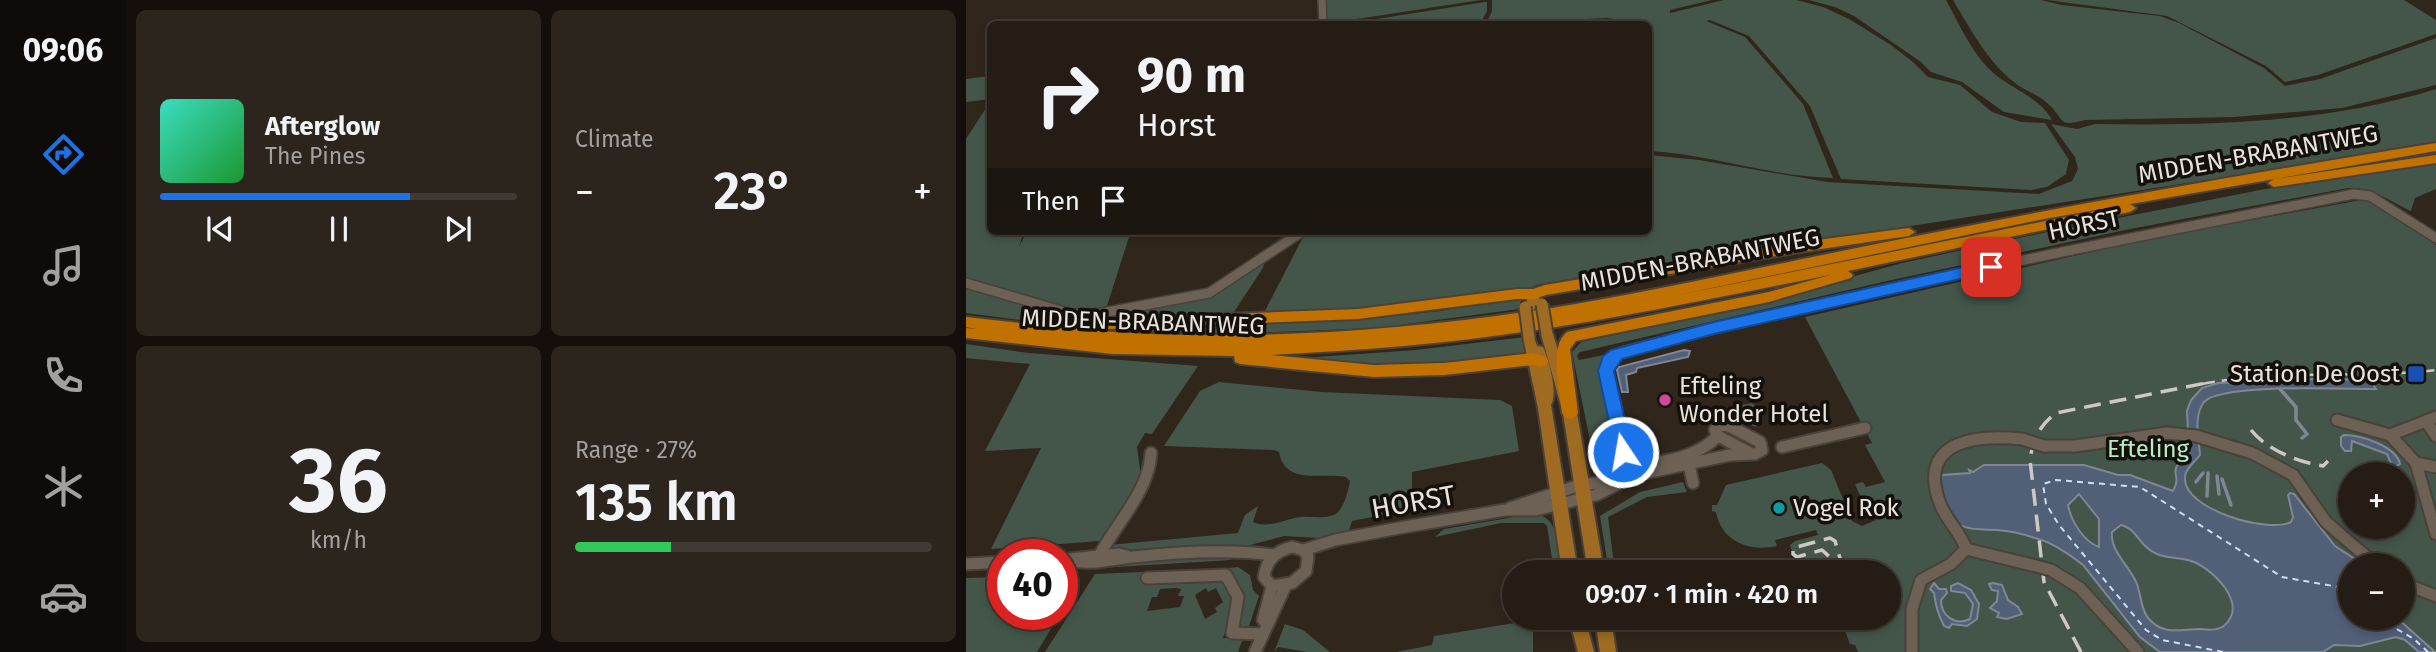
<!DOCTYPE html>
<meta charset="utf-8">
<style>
:root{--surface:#241c15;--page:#2c251e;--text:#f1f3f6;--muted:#a3a1a0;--line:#413a34;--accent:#1a73e8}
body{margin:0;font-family:"Fira Sans",sans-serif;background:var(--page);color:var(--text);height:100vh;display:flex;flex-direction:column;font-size:26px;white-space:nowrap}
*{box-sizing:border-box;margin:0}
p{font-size:23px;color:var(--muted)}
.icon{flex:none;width:38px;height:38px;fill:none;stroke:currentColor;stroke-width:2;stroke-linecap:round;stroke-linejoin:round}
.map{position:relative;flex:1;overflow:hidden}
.side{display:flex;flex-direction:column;gap:10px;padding:10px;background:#140f0c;width:840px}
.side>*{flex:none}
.banner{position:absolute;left:21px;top:21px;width:665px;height:214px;border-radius:10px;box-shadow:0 4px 10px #0003,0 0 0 2px var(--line);background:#241c15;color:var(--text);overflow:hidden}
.fabs{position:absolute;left:1372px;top:462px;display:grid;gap:14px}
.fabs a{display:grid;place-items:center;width:77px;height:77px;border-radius:50%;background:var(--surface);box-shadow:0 4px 10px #0003,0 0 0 2px var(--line);font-size:35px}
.speed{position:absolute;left:21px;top:539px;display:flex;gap:14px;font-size:35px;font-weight:700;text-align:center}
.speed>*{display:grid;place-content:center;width:91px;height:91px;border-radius:50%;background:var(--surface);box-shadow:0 4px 10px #0003,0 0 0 2px var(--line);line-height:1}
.speed .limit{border:10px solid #d22;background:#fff;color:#111}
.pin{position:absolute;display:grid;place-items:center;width:60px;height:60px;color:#fff;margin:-30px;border-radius:14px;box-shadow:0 4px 10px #0006}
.me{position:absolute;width:77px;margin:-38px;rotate:348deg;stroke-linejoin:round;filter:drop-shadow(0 0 5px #0008)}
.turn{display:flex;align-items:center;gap:24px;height:147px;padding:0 35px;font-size:32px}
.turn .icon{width:91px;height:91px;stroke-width:2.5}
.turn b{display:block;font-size:49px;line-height:60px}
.then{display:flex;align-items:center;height:66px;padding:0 35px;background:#0003;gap:14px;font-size:26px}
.big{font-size:52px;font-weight:600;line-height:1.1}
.side .widget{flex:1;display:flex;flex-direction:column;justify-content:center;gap:10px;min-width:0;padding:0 24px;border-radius:10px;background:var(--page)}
.side .dial{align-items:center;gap:0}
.dial b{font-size:91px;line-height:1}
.song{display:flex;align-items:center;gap:21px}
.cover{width:84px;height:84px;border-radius:10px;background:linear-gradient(135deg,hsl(170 70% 55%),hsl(130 70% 35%))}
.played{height:7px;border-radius:4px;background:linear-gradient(90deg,var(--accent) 70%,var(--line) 70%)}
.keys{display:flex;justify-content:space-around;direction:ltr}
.heat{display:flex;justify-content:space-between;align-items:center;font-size:38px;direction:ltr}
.charge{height:10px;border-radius:5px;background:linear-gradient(90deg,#34c759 27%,var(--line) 0)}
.side .tiles{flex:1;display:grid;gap:10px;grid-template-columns:repeat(2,1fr)}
.trip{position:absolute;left:536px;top:560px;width:399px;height:70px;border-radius:35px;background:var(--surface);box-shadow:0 4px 10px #0003,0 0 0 2px var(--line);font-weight:600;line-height:70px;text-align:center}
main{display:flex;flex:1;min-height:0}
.dock{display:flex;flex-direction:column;width:126px;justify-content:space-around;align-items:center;background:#0e0b08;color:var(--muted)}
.dock .icon{width:49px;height:49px}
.dock .selected{color:var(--accent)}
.dock b{font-size:32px;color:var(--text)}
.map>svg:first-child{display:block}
.green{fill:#44564a;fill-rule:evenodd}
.water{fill:#515f77;stroke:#7f8795;stroke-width:2;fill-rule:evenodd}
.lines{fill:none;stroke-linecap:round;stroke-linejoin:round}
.stream{stroke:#7f8795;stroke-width:3.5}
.ferry{stroke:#ccddfa;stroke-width:2;stroke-dasharray:6 5;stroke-linecap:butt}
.minor-far2-casing{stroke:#4a4139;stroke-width:10}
.minor-far1-casing{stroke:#4a4139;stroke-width:12}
.minor-casing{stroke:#4a4139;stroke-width:15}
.major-casing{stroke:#4a4139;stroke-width:4}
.highway-casing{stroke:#4a4139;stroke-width:4}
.minor-far2{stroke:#6d6156;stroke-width:7}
.minor-far1{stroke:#6d6156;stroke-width:9}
.minor{stroke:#6d6156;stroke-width:11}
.major{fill:#9f6b22;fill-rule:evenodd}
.highway{fill:#c07100;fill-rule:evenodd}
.rail-far1{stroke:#cfc8c1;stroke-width:2.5;stroke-dasharray:13 7;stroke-linecap:butt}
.rail{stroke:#cfc8c1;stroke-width:3.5;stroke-dasharray:17 9;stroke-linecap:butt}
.minor-bridge-casing{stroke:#4a4139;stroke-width:15;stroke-linecap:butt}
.major-bridge-casing{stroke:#4a4139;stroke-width:15;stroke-linecap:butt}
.minor-bridge{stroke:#6d6156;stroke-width:11}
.major-bridge{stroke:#9f6b22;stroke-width:11}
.route{fill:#1a73e8;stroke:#114b97;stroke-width:2}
.transit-dot{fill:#1a4fb4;stroke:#14100b;stroke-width:2.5}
.hotel-dot{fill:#d1479c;stroke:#14100b;stroke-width:2.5}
.culture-dot{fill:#0f9aa8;stroke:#14100b;stroke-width:2.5}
.labels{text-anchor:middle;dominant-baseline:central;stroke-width:7;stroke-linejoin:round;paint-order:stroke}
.street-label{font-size:24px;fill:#eae3dc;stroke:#14100b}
.poi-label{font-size:24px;fill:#eae3dc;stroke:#14100b;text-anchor:start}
.park-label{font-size:24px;fill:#b6ebc9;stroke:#14100b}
.near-street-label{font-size:28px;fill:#eae3dc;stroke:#14100b}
</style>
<main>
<nav class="dock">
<b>09:06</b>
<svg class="icon selected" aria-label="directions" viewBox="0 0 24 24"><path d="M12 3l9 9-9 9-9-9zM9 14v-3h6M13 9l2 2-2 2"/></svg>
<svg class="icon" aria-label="music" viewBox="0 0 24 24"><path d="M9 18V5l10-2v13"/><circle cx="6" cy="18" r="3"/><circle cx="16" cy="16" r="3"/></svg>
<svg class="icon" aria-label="phone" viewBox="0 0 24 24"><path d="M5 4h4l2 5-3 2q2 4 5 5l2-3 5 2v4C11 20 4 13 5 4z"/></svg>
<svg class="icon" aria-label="climate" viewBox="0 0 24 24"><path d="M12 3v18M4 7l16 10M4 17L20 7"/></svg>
<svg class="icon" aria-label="car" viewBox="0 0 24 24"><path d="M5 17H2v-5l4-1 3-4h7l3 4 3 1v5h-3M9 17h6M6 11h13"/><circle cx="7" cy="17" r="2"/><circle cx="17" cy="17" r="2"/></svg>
</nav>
<section class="side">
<div class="tiles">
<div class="widget">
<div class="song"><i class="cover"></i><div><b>Afterglow</b><p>The Pines</p></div></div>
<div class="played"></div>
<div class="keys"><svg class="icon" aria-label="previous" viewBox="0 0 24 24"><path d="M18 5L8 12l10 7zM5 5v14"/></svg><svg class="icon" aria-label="pause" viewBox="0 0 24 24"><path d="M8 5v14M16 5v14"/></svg><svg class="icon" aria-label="next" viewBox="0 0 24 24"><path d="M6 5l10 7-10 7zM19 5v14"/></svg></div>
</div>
<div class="widget"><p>Climate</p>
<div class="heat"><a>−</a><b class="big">23°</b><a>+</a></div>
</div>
<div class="widget dial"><b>36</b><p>km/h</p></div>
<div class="widget"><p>Range · 27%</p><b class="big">135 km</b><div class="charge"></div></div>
</div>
</section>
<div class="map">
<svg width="1470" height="652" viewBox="0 0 1470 652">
<rect width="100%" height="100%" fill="#30261c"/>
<!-- green -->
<g class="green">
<polygon points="359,0 515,0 358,24"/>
<path d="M526,0H746L704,10V13L758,0H830L857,7L883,19L925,45L947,62L962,77L994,85L1026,112L1055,122L1079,123L1103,160L1100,174L1081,187L1065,190L875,179L844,106L783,36L744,20L740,21L779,37L837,104L867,178C805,177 745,154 683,151L682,24H575L655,20L641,18L520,24L526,11Z"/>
<path d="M843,0H980C992,22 1005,51 1023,69C1042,88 1073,96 1086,120L1038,112L996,82L965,72L955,62L888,16L869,7Z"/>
<path d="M987,0H1075L1096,5L1194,16L1213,23L1298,68L1319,86L1354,79L1470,38V85L1376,108L1268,117L1119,120C1090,128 1100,119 1081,103C1072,94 1059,91 1049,83C1021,61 1005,30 987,0Z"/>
<polygon points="1081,0 1438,0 1470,20 1470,34 1352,75 1319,82 1300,66 1201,16"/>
<polygon points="519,2 521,2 521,11 514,24 379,24"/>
<polygon points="24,76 24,99 0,102 0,79"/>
<path d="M1470,89V144L574,284L560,289L440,305L308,313L299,311L340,231H682L683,155L733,160L861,182L1073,194L1106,181L1112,169L1109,157L1085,124L1111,129L1129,124C1243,126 1361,123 1470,89Z"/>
<polygon points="24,102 24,231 58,231 53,247 61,231 180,231 164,234 140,309 117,312 0,282 0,139"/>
<polygon points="1470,150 1470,156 1217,195 654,308 652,304 1180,198"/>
<path d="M1470,164V189L1449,198L1445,211C1423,201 1407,187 1382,188L1159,230L921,281L614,352L611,356L613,360L638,355L635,367L653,459C650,470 640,473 630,470L606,352L615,342L798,301L936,263L1086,231L1299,189Z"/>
<path d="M1395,200H1403L1470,245V652H892L889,645L884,644L874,618H922V572H832L824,545L829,541L852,535L850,530L809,540L811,546C783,552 756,542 750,512L746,511V505H751L760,485L856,463L865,470L886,521L896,526L910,520L900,497L895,498L889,484L897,482L900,487L919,482L899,445L906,443L839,317L1182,239ZM1384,474H1437V527H1384ZM1384,565H1437V618H1384Z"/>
<polygon points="299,260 297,268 254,333 137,331 0,313 0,289 101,315 243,297"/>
<polygon points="556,297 553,309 411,328 260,334 266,326 411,318 474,311"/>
<polygon points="559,337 561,354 467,365 307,360 450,350"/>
<polygon points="0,344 63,353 232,366 186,434 179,433 171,447 175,477 134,541 25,549 75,448 19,451 64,364 0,358"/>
<path d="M253,382L356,392L534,400L546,406L553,451L446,472V509L386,521L382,534L354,538L318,536L277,547L145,550L143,545L272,533L279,515L292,506L287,522C303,529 318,519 335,517C345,516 358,519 368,515C378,510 382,491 384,481L380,477C355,472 319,486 313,452L308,450L198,446L234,391Z"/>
<polygon points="786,403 789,405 794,420 790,427 760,415 765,407"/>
<polygon points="717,482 721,492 681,497 642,517 649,572 643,572 634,516 674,492"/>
<path d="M566,514C595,514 592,551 595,572H588L581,526L578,523H535L469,537L478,529Z"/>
<polygon points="267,556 265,560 133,568 135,564"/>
<path d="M272,567L284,575L287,590L293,596L282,629L272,627C276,600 281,599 266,574L252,569Z"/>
<path d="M200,571L255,578L269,601L257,638H277L272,652H79L129,574ZM210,588L215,589L212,596H218L214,607L181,611L186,597H191L194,589ZM240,588L242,592L250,588L257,602L249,608L251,612L239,619L229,595Z"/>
<polygon points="37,577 37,614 94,614 71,652 0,652 0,578"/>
<polygon points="567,620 567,652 430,652 466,645 468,636"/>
<polygon points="319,624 337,630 364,652 341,652 312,647 308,652"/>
</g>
<!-- water -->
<g class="water">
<polygon points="718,350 724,351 722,357 671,368 670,372 660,375 662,392 656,392 651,370 653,367"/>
<path d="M1352,379L1404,380L1410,389C1381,389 1254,383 1238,402C1227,416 1233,439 1234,455C1229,462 1219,469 1219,477C1216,509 1302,534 1325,522L1327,517L1322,495L1324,493L1328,494L1369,546L1398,565H1384V618H1431L1469,652H1453L1439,640L1430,637L1394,646L1368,645L1357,652H1194L1174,637L1117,565C1103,554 1086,542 1069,538C1057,534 1044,531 1031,530C1006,529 988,533 979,502C977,492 973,484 976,475L1004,473L1003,470L1007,472L1018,465H1118L1152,475H1164L1207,491C1218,471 1197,476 1223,453L1221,411L1225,400L1236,388L1252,383ZM1113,494L1133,519V547C1117,541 1105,521 1102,505ZM1155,525C1172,529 1172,546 1191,554C1203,559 1216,557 1228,562C1247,570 1282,603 1259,625C1252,631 1242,630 1234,629C1215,629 1198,636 1183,619C1175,611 1175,595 1171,584C1164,566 1144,552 1146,532Z"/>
<path d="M1378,435C1395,435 1430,446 1434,464L1427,468L1421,454L1386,441L1385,451H1379L1375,446V437Z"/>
<path d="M968,583L973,589H980L981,593L975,600C975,616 989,626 1004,619L1007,604L999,593L985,591V586L992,583L1005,590L1013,604L1011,619L1001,626L986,624L983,628L978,626C972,614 970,607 968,593L964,589Z"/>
<polygon points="1027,583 1036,585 1042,600 1052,607 1056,614 1041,619 1031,617 1033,613 1024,608 1031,601 1032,591 1026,590 1023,584"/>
</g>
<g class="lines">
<!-- stream -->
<g class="stream">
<polyline points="1314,389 1330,407 1330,420 1341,434 1336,438"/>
<polyline points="1251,476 1253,494"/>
<polyline points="1256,479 1265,505"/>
<polyline points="1230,482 1237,473"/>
<polyline points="1241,496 1242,473"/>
</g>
<!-- ferry -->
<g class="ferry">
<polyline points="1412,618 1448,639 1462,652"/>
<polyline points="1257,652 1196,640 1180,630 1093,525 1080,504 1077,484 1090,480 1174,487 1316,577 1384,589"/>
</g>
<!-- minor-far2 casing -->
<g class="minor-far2-casing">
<polyline id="minor-far2" points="356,0 357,24"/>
</g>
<!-- minor-far1 casing -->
<g class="minor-far1-casing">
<g id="minor-far1">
<polyline points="0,283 106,314 136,313 243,293 337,231"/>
<path d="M643,384L640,371L643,360L655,352C897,290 1143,242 1388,194L1404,196L1470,238"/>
</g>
</g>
<!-- minor casing -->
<g class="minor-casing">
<g id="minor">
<polyline points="1371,420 1424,435 1450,463"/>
<polyline points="1460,421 1470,436"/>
<polyline points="1424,435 1470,417"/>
<polyline points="1078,446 1109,446 1201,433 1230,436 1286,453 1327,475 1360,522 1410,565"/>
<polyline points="816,447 899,428"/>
<polyline points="722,460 727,483"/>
<path d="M659,467C692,462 727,461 752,436"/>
<polyline points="1470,467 1450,463 1470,534"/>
<polyline points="656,478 764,455 789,454 796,450 794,442 763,426 754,425 749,430 752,436 786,454"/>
<polyline points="544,508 614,485 655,480"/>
<path d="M326,547L337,550L342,556L340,571L326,583L306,586L298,577C300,560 310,551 326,547Z"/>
<path d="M1000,549C995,533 982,522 975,506C949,442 1007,434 1056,439"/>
<polyline points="1000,549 1070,566"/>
<polyline points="338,550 369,540 444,526 539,510 570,510 630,495 652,484 659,467 642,382"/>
<polyline points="104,559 153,554 161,556"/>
<path d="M102,560C125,566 144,559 167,557C213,552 262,549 308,555"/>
<path d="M130,562C147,526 183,493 185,453"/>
<polyline points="0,564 37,562"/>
<polyline points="1085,570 1114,588 1172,652"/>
<polyline points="181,578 260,575 272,597 266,633 295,634"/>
<polyline points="1437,583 1470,596"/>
<polyline points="297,620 306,586"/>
<polyline points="289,652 319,587"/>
<polyline points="946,652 946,609 955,580 985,564 1000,549"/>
</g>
</g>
<!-- major casing -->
<g class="major-casing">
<g id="major">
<polygon points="568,290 574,294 572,306 566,311 560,306 562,294"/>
<polygon points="581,329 585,331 587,334 611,413 638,572 622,572 597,413 575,334 577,331"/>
<path d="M563,332L567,334L571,346L577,347C583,360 592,393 585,405L612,572H596L572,408L557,337L559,334Z"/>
<polygon points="603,618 619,618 628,652 612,652"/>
<polygon points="629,618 645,618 650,652 634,652"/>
</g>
</g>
<!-- highway casing -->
<g class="highway-casing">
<g id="highway">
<path d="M1470,143V151L1078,219L707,296L1164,204L1170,208L1164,212L882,271L887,275L885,278L803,302L610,341L604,349L612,413L609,417L604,419L599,417L596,413C594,391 582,347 601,332L803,292L864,275C723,303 581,334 438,346C394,350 350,352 305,355L408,365L478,363L567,353L580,357L582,361L580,365L575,367L567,365L478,375L408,377L274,364L269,362L268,356L147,354L0,338V328L10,329L0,327V317L89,327L90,321L95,320L392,309L551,289H567L579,285L828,243L943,228L949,232L943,236L828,253L580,295L568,299H551L392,319L117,330C278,343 444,331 604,305C708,287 811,264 915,243C1099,206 1284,173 1470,143Z"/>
<polygon points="1470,155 1470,163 1308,187 1302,183 1308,179"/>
</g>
</g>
<!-- minor-far2 -->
<use href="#minor-far2" class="minor-far2"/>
<!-- minor-far1 -->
<use href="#minor-far1" class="minor-far1"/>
<!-- minor -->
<use href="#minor" class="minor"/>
<!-- major -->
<use href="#major" class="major"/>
<!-- highway -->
<use href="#highway" class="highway"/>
<!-- rail-far1 -->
<path class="rail-far1" d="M1236,384C1313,369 1392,379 1470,370"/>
<!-- rail -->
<g class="rail">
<path d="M1285,430C1301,450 1332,462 1357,466L1362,461"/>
<polyline points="836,572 833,569 835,563 861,566 865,565 867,560 856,550 831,557 827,554 827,548 864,538 869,541 878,572"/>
<path d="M1115,652L1078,582L1064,460C1067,439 1073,426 1090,413L1245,382"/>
</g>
<!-- minor-bridge casing -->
<g class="minor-bridge-casing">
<g id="minor-bridge">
<polyline points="1056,439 1078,446"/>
<polyline points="1070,566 1085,570"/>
</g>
</g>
<!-- major-bridge casing -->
<g class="major-bridge-casing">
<g id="major-bridge">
<polyline points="576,304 581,334"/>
<polyline points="559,307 563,337"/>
</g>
</g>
<!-- minor-bridge -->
<use href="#minor-bridge" class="minor-bridge"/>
<!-- major-bridge -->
<use href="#major-bridge" class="major-bridge"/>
</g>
<!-- route -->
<polygon class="route" points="1025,261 1032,267 1030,271 748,334 656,359 648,371 666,452 663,458 657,460 651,458 632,371 637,356 645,350 748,322"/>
<!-- markers -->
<rect class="transit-dot" x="1441" y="365" width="18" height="18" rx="3.5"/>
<circle class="hotel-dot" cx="699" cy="400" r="7"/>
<circle class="culture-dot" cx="813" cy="508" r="7"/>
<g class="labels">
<!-- street labels -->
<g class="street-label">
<text transform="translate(1292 154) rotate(-10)">MIDDEN-BRABANTWEG</text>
<text transform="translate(1118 225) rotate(-12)">HORST</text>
<text transform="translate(734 260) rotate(-11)">MIDDEN-BRABANTWEG</text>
<text transform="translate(177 322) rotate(2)">MIDDEN-BRABANTWEG</text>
</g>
<!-- poi labels -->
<g class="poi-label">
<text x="1434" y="374" text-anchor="end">Station De Oost</text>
<text x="713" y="386">Efteling<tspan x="713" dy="28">Wonder Hotel</tspan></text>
<text x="827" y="508">Vogel Rok</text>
</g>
<!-- park labels -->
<g class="park-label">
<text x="1182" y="449">Efteling</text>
</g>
<!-- near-street labels -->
<g class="near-street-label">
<text transform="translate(447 502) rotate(-10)">HORST</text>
</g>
</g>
</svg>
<div class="fabs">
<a>+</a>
<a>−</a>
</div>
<div class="speed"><div class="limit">40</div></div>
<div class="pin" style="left:1025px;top:267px;background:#d93025"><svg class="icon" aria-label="arrive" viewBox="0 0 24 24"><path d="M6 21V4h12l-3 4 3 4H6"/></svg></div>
<svg class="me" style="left:657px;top:452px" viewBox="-20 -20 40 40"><circle r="17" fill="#1a73e8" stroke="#fff" stroke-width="3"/><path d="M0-11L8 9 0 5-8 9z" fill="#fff"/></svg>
<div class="trip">09:07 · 1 min · 420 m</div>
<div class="banner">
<div class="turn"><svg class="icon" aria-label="right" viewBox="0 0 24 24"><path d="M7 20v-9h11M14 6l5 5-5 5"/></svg><div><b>90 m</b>Horst</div></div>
<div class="then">Then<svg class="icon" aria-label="arrive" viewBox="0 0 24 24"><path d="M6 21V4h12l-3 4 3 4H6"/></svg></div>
</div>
</div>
</main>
